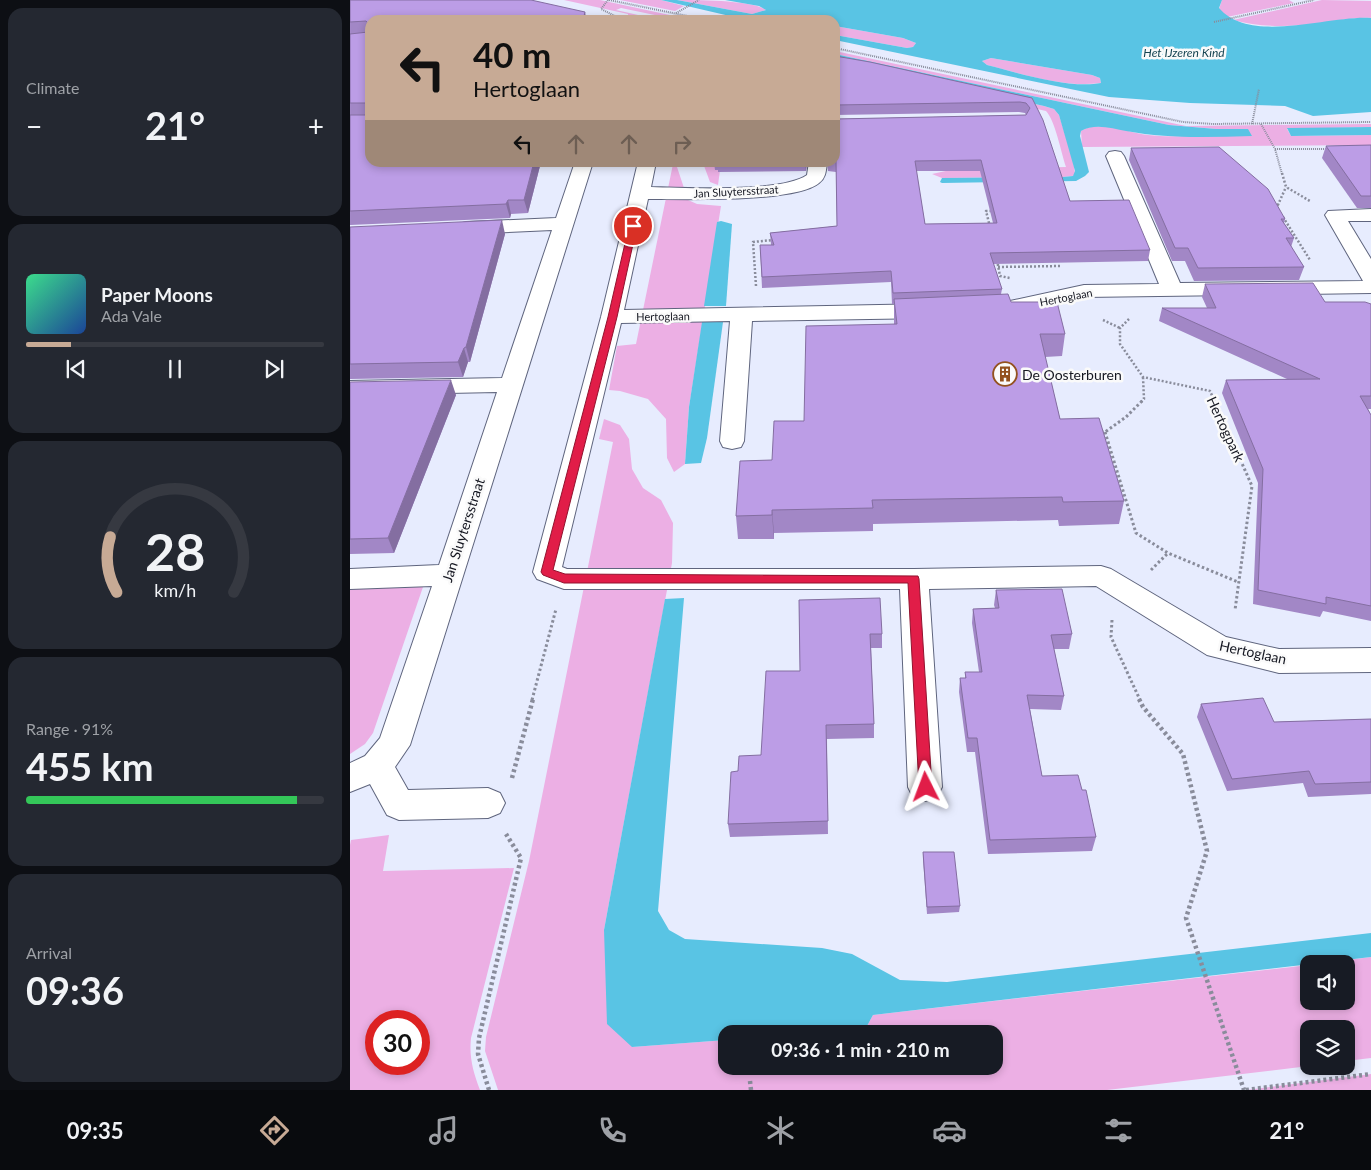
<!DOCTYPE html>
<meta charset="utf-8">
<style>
:root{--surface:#171b24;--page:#242831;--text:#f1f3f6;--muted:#9ea1a6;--line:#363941;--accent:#c7aa95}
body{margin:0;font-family:Lato,sans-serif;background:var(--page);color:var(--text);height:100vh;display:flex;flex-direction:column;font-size:19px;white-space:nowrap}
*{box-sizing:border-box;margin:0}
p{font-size:16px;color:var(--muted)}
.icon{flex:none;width:28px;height:28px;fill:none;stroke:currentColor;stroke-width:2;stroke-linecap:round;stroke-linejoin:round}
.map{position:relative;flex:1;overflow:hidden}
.details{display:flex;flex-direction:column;gap:8px;padding:8px;background:#0d0f14;width:350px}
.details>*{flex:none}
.guide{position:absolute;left:15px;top:15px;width:475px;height:152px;border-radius:15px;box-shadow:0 2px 8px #0003;background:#c7aa95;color:#111;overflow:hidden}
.buttons{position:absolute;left:950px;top:955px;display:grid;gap:10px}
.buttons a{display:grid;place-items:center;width:55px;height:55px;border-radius:10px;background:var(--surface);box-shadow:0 2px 8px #0003;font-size:25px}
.speed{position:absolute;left:15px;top:1010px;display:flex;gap:10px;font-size:25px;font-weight:700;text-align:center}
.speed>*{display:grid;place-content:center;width:65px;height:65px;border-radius:50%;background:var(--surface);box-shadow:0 2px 8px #0003;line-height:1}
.speed .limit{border:8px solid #d22;background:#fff;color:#111}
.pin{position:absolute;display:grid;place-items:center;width:42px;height:42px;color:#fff;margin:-21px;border:2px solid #fff;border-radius:50%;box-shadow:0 1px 5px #0007}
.me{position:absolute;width:55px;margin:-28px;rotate:357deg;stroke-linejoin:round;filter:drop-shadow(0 0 4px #0008)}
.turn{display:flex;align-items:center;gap:18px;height:105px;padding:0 25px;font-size:22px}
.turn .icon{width:65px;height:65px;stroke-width:2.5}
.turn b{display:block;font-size:35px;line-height:42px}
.lanes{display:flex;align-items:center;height:48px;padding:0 25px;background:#0003;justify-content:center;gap:25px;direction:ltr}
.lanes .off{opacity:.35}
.big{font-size:38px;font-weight:700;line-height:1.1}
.details .card{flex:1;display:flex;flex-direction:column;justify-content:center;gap:8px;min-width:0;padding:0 18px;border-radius:15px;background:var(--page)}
.details .dial{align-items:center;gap:0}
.dial svg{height:130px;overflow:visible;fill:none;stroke:var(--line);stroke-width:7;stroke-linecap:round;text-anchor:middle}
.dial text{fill:var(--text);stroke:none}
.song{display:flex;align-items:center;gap:15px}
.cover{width:60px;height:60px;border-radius:8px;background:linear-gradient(135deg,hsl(150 70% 55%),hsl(220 70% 35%))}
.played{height:5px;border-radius:2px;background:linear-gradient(90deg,var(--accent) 15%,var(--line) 15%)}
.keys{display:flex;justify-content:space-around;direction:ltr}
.heat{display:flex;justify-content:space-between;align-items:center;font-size:28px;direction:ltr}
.charge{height:8px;border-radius:4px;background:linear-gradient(90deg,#34c759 91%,var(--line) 0)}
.trip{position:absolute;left:368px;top:1025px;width:285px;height:50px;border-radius:15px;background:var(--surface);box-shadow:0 2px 8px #0003;font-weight:700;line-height:50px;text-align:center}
.tabs{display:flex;height:80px;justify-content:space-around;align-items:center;background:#090b0e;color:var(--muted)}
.tabs .icon{width:35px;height:35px}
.tabs .current{color:var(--accent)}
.tabs b{font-size:22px;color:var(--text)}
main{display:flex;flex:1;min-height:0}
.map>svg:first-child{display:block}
.green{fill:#ecafe4;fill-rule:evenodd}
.water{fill:#59c4e4;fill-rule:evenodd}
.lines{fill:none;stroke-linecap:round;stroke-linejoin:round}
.minor-casing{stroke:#5f657e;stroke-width:2}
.path-far3{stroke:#898c9b;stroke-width:2;stroke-dasharray:1 1;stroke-linecap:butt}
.path-far2{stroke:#898c9b;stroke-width:2.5;stroke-dasharray:2 2;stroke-linecap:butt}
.path-far1{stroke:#898c9b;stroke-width:3;stroke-dasharray:2.5 2.5;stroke-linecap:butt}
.path{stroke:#898c9b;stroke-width:4.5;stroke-dasharray:3 3;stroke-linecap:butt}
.minor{fill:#fff;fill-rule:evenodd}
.wall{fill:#a287c6;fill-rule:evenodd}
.shaded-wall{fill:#846ea1}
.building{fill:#bc9de6;stroke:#846ea1;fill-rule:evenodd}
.route{fill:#e11d48;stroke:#92132f}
.labels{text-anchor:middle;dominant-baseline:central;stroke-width:5;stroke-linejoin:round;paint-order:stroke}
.far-street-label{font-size:11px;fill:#151721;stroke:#fafafa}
.far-water-label{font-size:12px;font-style:italic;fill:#154452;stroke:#fafafa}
.poi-label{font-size:14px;fill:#151721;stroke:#fafafa;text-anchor:start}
.street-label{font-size:14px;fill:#151721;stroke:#fafafa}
</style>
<main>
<section class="details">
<div class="card"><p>Climate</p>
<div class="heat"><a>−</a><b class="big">21°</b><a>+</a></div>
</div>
<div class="card">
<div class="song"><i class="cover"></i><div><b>Paper Moons</b><p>Ada Vale</p></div></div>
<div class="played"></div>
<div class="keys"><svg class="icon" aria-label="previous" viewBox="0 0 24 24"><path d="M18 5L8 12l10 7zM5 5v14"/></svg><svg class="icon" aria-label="pause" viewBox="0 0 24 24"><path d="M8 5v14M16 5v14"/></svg><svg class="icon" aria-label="next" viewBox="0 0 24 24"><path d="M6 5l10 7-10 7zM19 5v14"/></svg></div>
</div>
<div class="card dial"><svg viewBox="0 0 100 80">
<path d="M14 69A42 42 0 1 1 86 69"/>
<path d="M14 69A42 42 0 0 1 10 35" stroke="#c7aa95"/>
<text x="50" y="56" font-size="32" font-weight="700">28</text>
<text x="50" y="72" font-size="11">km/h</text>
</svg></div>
<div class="card"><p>Range · 91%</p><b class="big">455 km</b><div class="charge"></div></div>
<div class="card"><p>Arrival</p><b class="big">09:36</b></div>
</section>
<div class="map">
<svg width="1021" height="1090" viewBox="0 0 1021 1090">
<rect width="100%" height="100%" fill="#e7ecfe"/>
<!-- green -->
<g class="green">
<polygon points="214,0 250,0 343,20 329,20 271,8 266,10 310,20 278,20 278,14"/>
<polygon points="270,0 311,0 334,6 325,11"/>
<path d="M327,0C346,0 403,0 416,10L402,14Z"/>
<polygon points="872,0 939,0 944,3 877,17 869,9"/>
<path d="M972,0L1021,1V18C1004,17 988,21 971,23C942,27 911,28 883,20Z"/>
<polygon points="485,26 553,38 566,43 563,47 557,48 485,35"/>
<path d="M485,51L836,126L1021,124V127L937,129L941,136L1021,135V145L732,147L731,131C750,119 778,133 798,135C832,139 864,133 898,129H866L819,125L485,54Z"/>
<path d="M641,58L742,75L750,78L751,83C714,88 673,74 637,65L632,61Z"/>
<path d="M485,59L694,106L704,109L709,115L723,160L725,174L723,176L713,177L592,178L582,174L605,169L716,167C711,152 705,120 696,111L485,63Z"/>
<polygon points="353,163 371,163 368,185 360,182"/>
<polygon points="323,164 326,164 338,200 347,204 371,206 339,407 335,464 324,472 317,458 316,419 298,399 270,391 259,390 267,346 286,344"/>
<polygon points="254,419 270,425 279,439 282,469 293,488 311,500 323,523 322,563 254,930 282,1047 376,1040 376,1066 644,1066 644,1034 440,1034 517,1026 523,1015 959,965 959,1001 996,1001 996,964 966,964 1021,957 1021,1058 996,1061 996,1029 959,1029 959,1066 757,1090 148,1090 135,1051 136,1037 179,861 263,442 249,439"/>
<polygon points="74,584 23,733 15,744 0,754 0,587"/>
<path d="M39,835L33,871L164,868L121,1038C119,1057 123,1072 130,1090H0V845L1,840ZM26,1021H69V1064H26Z"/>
<polygon points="1021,1074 1021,1090 896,1090"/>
</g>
<!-- water -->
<g class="water">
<path d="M311,0H327L402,14L416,10L409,6L375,0H872L869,8C901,45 979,15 1021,18V112L963,116L935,106L840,103L759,97L485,40V35L557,48L563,47L566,43L553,38L485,26V20L445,18L435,20H397ZM641,58L742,75L750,78L751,83C720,89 668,73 637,65L632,61Z"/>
<path d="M485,54L819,125L866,129H898L902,136C860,137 818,139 776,131C762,128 744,123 731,131L730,136L739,172L735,176L726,181L592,183L590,182L592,178L713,177L723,176L725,171L709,115L704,109L694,106L485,59Z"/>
<polygon points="1021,127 1021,135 941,136 937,128"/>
<polygon points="371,221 382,224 376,306 354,306 367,222"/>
<polygon points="352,322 373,322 357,438 351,463 335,464 339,407"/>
<polygon points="334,598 308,911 319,930 335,939 472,948 502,954 550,980 597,982 1021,933 1021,957 523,1015 517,1026 440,1034 376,1034 376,1040 282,1047 257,1024 254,930 315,599"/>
</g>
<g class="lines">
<!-- minor casing -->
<g class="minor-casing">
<g id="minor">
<polygon points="765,151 771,152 774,156 830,283 1013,281 975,215 978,211 1021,209 1021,221 998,221 1021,259 1021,293 734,297 664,314 654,315 646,314 643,309 646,304 734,285 809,284 756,156 759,152"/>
<polygon points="225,162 243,162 60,745 45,767 58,790 138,788 150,793 155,803 150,813 138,818 49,820 37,815 20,784 0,792 0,763 15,756 30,738 82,586 0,589 0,569 89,565 147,392 0,395 0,381 152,378 202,230 116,234 109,232 106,228 109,224 116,222 206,218"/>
<path d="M288,162H306L301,187C335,188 431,193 457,175L459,162H477C476,170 476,178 469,183C445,203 332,199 298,199L274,310L581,304L589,306L592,311L589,316L581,318L402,321L394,441L391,447L382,449L373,447L370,441L380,321L271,323L212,567L217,569H564L751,566L761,569L876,637L929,649L1021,648V672L929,673L857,655L746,586L579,589L592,787L587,797L575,801L563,797L558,787L550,589H214L187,579L183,572L251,317Z"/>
</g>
</g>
<!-- path-far3 -->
<g class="path-far3">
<polyline points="258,0 251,9 273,20"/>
<polyline points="259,0 357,20"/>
<polyline points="326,13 349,0"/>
<polyline points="864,22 964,0"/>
<polyline points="485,48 833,122 863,124 1021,122"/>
<polyline points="902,124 909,89"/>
<polyline points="911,124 925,149"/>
<polyline points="932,174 925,149 978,149"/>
</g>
<!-- path-far2 -->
<g class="path-far2">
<polyline points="932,173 936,187 960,201"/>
<polyline points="928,209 927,207 936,187"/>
<polyline points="933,217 960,260"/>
<polyline points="640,227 636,211 644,211"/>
<polyline points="647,260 650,276 660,278"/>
<polyline points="648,267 710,266"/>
<polyline points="406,286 403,242 423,240"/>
<polyline points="779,319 770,328 770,344 793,377 860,391 865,402"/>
<polyline points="753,320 770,328"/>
<polyline points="791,402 794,399 793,377"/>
</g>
<!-- path-far1 -->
<g class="path-far1">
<polyline points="864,400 902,486 885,610"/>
<polyline points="751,432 755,432 776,417 793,400"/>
<polyline points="755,432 786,533 818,553 888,582"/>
<polyline points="801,570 818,553"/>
<polyline points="762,620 761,637 790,700"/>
<polyline points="182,700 206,609"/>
</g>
<!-- path -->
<g class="path">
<polyline points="789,699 793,707 833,754 857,851 836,918 894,1090"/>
<polyline points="162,778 183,699"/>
<polyline points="400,1081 401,1090"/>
<polyline points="139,1090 128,1054 129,1038 171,858 156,834"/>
<polyline points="896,1090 1021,1074"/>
</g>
<!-- minor -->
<use href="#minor" class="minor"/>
</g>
<!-- wall -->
<g class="wall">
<polygon points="0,0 235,12 236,20 20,20 20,162 191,162 178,213 161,214 160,218 0,225"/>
<path d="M485,56L682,98L720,201L800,250L798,261L643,264L652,289L651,294L661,302L715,334L712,356L695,357L710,419L774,501L769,524L709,526L708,520L523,524V531L424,533V539H388L386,516L422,460L454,421L544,324V304H542L541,282L412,288L410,245H421L420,233L487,226L486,172L478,171L477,162H485V119L676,115L675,113L669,112L485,115ZM566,171H630L643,223L575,224Z"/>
<polygon points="1021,145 1021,208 1007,208 972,158 976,146"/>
<polygon points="781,148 935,219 934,223 944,238 941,247 954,267 949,280 844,281 835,261 822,261 779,160"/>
<polygon points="364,162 457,162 456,171 368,172 368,170 365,170"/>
<polygon points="0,227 155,234 120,362 118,362 113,377 0,379"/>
<polygon points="855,284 975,302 1021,304 1021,409 1018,409 1021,415 1021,621 973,611 970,617 903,604 908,483 872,393 876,380 937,379 809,321 812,308 857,308 852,297"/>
<polygon points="0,382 106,395 44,553 0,554"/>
<polygon points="646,590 722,634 719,649 704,649 714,696 711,710 680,709 692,776 732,790 746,837 742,851 638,854 625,752 617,752 609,692 610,678 615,678 615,672 629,672 622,623 623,609 645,608 644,605"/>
<polygon points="449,600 532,634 532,648 521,648 524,724 524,738 477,739 478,834 380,837 378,824 388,771 411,755 450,671"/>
<polygon points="851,704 924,722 1021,719 1021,794 958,797 953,783 877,791 847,717"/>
<polygon points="573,852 610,906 609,912 577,914 573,859"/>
</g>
<!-- shaded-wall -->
<g class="shaded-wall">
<polygon points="235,12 236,20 233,20"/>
<polygon points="184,162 191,162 178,213 174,200"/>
<polygon points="455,162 457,162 456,171"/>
<polygon points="158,200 161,214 160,218 156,204"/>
<polygon points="152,220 155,234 120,362 116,347"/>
<polygon points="114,348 118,362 113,377 108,362"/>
<polygon points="101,380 106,395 44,553 38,538"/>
<polygon points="422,510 424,533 424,539 422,515"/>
</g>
<!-- building -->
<g class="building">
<polygon points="0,0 181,0 235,12 233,20 20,20 20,162 184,162 174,200 158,200 156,204 0,211 0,115 17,115 17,103 0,103 0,34 18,32 18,23 16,21 0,22"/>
<path d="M485,56L520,62L682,98L693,120L720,201L779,200L800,250L640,253L652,289L543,293L541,271L412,277L410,245H424L420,233L487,226L486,161H485V119L676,115L680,108L676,103L670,102L485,105ZM631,160L647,223L575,224L565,161Z"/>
<polygon points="1021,145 1021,196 1011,196 976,146"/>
<polygon points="869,147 918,189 935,219 931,219 944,238 936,238 954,267 848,268 838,248 825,248 781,148"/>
<polygon points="152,220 116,347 114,348 108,362 0,364 0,227"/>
<polygon points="963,283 975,302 1015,302 1021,304 1021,396 1010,396 1021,415 1021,606 976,597 976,604 908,590 913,469 876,380 970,379 812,308 866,308 855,284"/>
<polygon points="658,294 661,302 707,302 715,334 690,334 710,419 749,418 774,501 713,502 712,497 522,500 523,508 422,510 422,515 386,516 390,461 422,460 424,421 454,421 456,326 547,324 544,299"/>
<polygon points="101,380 38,538 0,539 0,382"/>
<polygon points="712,589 722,634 701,635 714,696 677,695 692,776 728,775 732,790 736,790 746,837 640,840 627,738 618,738 610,678 616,678 615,672 632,672 623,609 649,608 646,590"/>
<polygon points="530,598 532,634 520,634 524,724 476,725 478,821 378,824 381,772 388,771 389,756 411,755 416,671 450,671 449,600"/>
<polygon points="913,698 924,722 1021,719 1021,782 965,784 959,771 882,779 851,704"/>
<polygon points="573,852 604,852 610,906 577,907"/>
</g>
<!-- route -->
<polygon class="route" points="283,224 287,226 267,317 203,570 215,574 568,576 569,579 582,787 580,792 576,793 571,792 569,787 558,583 214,583 193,575 191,572 258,317 279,226"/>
<!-- icons -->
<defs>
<g id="building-ring" transform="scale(1.25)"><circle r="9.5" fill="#fafafa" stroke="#93511f" stroke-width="1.5"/><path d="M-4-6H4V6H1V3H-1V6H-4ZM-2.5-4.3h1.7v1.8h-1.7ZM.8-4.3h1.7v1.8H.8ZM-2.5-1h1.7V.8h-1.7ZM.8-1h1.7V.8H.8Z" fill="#93511f"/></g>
</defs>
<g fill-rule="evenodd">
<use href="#building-ring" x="655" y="374"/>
</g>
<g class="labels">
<!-- far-street labels -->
<g class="far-street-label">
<text transform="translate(386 191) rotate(-3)">Jan Sluytersstraat</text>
<text transform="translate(716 297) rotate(-11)">Hertoglaan</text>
<text transform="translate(313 316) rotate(-1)">Hertoglaan</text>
</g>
<!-- far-water labels -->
<g class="far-water-label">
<text x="834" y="52">Het IJzeren Kind</text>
</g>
<!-- poi labels -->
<g class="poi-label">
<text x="672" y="374">De Oosterburen</text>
</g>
<!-- street labels -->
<g class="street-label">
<text transform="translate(876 429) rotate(65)">Hertogpark</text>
<text transform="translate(113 530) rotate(-72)">Jan Sluytersstraat</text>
<text transform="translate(903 652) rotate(12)">Hertoglaan</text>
</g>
</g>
</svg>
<div class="buttons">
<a><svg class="icon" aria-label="sound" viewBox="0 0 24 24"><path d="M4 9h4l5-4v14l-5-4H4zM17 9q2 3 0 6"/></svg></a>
<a><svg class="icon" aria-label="layers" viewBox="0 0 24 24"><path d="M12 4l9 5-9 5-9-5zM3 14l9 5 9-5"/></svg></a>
</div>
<div class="speed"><div class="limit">30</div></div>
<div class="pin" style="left:283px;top:226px;background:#d93025"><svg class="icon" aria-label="arrive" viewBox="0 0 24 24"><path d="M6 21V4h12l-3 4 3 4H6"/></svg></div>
<svg class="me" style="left:576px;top:787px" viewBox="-20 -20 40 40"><path d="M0-17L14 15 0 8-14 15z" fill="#e11d48" stroke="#fff" stroke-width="4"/></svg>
<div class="trip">09:36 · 1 min · 210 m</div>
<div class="guide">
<div class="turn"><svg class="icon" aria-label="left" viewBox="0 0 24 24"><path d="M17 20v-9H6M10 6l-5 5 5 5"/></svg><div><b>40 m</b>Hertoglaan</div></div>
<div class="lanes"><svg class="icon" aria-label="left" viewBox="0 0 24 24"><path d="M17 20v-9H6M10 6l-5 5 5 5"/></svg><svg class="icon off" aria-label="ahead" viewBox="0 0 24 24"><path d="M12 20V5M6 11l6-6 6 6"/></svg><svg class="icon off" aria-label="ahead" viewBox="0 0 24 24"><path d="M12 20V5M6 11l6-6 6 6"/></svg><svg class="icon off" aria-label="right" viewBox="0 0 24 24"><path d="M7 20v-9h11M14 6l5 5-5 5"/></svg></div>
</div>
</div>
</main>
<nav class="tabs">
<b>09:35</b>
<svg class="icon current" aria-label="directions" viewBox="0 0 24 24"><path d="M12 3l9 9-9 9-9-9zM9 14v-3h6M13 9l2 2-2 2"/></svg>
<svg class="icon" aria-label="music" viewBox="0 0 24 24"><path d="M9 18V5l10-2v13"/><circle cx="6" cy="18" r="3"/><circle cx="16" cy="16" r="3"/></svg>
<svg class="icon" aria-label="phone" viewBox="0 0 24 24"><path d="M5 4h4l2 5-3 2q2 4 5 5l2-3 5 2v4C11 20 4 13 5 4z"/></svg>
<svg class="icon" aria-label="climate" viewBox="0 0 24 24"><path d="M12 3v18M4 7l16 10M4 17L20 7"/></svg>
<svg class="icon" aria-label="car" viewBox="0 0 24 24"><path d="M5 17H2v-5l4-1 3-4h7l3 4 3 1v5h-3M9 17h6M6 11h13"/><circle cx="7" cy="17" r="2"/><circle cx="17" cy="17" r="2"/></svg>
<svg class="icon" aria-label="filters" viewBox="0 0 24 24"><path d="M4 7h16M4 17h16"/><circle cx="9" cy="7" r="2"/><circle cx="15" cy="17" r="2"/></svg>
<b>21°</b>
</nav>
